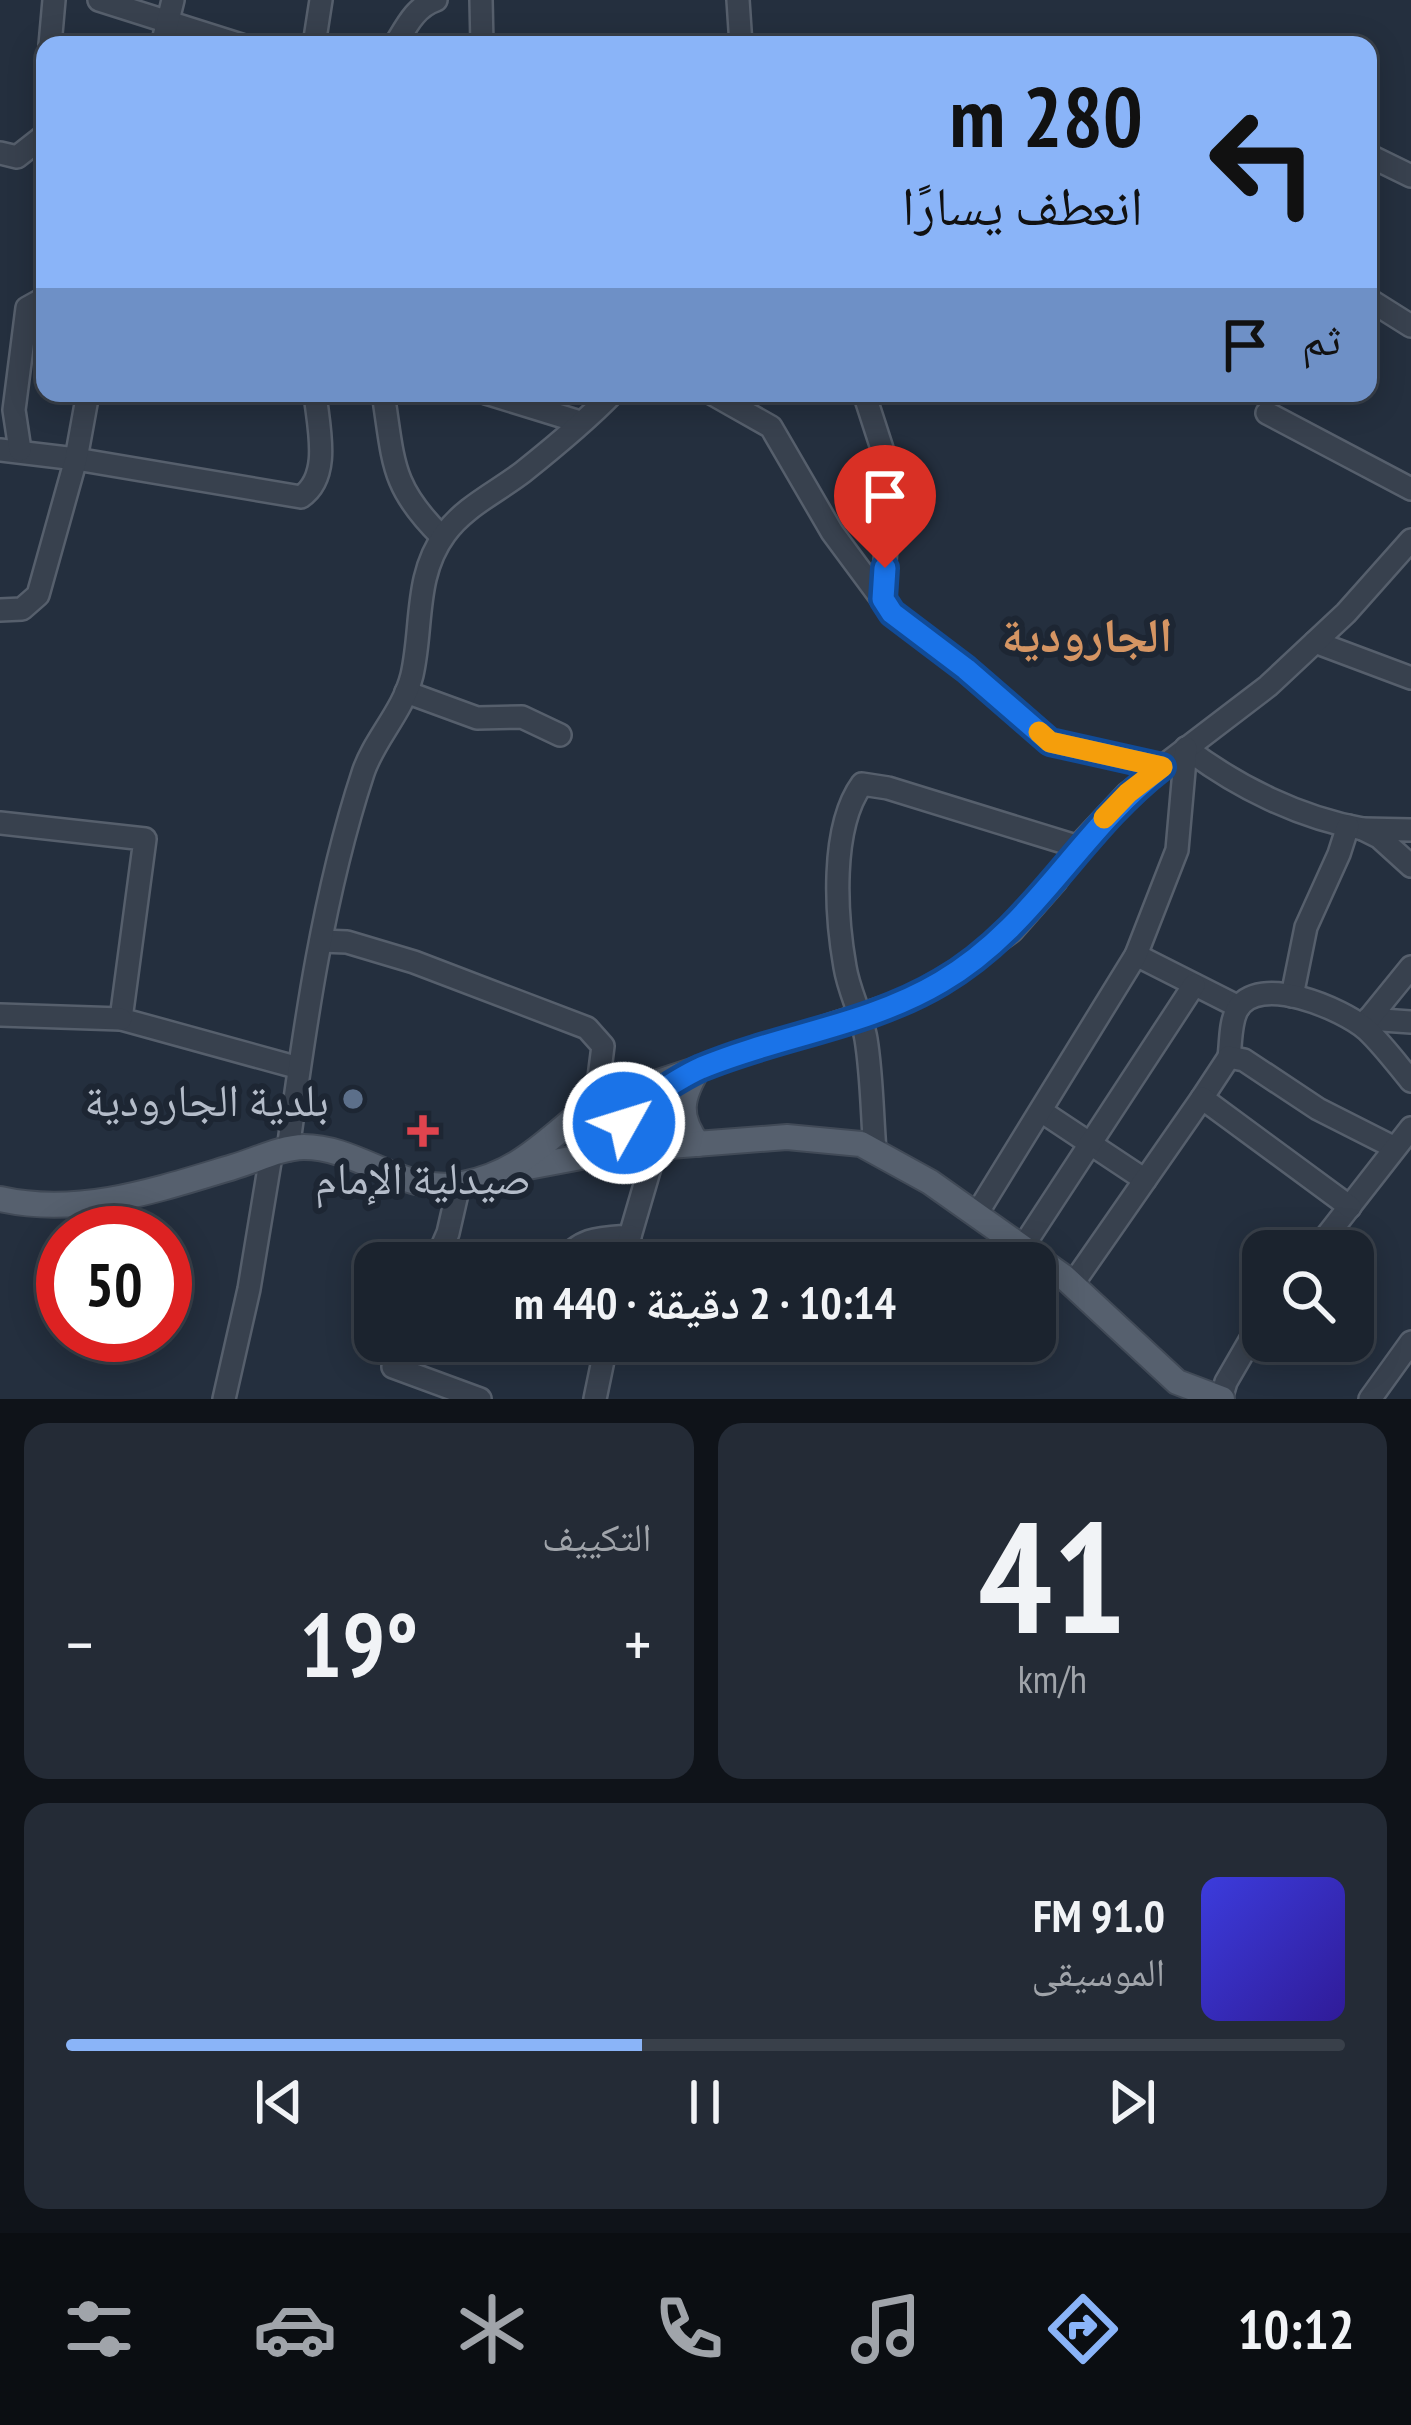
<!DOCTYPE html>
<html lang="ar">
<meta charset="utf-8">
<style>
:root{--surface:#1b232e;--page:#242b36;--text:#f1f3f6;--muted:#a0a4aa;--line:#39404a;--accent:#8ab4f8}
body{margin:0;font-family:"PT Sans Narrow","Noto Naskh Arabic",sans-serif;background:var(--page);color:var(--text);direction:rtl;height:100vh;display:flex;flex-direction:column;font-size:45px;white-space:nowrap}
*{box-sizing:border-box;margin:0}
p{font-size:39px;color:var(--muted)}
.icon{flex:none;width:66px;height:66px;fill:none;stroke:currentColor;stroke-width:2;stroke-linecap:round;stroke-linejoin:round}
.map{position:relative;height:1399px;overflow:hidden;direction:ltr}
.panel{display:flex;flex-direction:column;gap:24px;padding:24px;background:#0f1319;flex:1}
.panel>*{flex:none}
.hud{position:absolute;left:36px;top:36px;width:1341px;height:366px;border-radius:24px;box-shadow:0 6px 30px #0003,0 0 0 3px var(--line);direction:rtl;background:#8ab4f8;color:#111;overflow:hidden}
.tools{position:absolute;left:1242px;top:1230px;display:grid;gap:24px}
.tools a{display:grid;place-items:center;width:132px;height:132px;border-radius:24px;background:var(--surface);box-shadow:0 6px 30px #0003,0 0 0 3px var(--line);font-size:60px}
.speed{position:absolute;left:36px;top:1206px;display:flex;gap:24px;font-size:60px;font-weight:700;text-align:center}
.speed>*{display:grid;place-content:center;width:156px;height:156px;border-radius:50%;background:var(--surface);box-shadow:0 6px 30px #0003,0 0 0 3px var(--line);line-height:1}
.speed .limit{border:18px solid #d22;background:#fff;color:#111}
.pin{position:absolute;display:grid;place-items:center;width:102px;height:102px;color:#fff;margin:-123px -51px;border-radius:50% 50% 50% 0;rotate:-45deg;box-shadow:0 0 12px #0007}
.pin .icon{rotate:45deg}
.me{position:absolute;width:132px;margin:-66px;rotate:51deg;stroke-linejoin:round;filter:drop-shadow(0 0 9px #0008)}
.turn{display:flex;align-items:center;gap:42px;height:252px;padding:0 36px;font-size:54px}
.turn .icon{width:156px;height:156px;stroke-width:2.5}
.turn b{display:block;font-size:84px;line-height:102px}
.then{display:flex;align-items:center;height:114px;padding:0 36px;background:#0003;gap:24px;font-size:45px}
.big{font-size:90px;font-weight:700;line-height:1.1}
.panel .widget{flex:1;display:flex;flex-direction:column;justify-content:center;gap:18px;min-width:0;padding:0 42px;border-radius:24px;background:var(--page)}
.panel .dial{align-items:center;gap:0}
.dial b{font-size:156px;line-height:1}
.song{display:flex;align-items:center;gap:36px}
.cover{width:144px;height:144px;border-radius:18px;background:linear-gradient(135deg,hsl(240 70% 55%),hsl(250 70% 35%))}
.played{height:12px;border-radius:6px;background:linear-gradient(90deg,var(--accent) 45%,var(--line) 45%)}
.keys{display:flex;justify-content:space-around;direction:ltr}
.heat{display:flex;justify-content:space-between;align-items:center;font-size:66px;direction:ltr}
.panel .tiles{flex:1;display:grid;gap:24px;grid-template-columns:1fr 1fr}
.widget:last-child{grid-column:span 2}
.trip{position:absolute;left:354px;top:1242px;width:702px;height:120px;border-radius:24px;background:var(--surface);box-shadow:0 6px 30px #0003,0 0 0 3px var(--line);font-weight:700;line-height:120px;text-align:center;direction:rtl}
.tab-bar{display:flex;height:192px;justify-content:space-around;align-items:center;background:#0b0e12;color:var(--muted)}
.tab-bar .icon{width:84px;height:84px}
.tab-bar .active{color:var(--accent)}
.tab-bar b{font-size:54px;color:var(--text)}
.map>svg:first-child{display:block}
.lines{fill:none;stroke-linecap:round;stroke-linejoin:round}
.minor-casing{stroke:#565f6c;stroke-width:26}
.major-casing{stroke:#414a57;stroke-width:28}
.minor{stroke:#38414e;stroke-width:21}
.major{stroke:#56606e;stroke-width:24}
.route-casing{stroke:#114b97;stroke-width:30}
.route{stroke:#1a73e8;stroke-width:21}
.slow{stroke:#f59e0b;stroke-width:21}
.service-dot{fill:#5c6f8a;stroke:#1d2633;stroke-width:4.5}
.health-dot{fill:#e0444e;stroke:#1d2633;stroke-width:4.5}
.labels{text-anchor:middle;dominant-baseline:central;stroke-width:12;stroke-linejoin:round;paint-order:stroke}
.poi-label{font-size:45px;fill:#b4bcc9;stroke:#1d2633;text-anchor:end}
.neighbourhood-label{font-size:48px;font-weight:bold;fill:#d59563;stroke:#1d2633}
</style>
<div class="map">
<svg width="1411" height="1399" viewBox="0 0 1411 1399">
<rect width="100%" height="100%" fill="#242f3e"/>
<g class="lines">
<!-- minor casing -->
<g class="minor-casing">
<g id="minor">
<polyline points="99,0 241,45"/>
<polyline points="481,0 482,45"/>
<polyline points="738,0 741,45"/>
<polyline points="50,45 54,0"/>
<polyline points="162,45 173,0"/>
<polyline points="314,45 321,0"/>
<path d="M395,45C406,27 415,7 436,0"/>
<polyline points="0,153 17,157 45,135"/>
<polyline points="1368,155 1411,176"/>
<polyline points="1368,299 1411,326"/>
<path d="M383,393C394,462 390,486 442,537"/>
<polyline points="486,393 580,422"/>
<polyline points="711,393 771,427 832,532 892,613 966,669 1050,742 1161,767"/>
<polyline points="864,393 887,464 890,498 882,599"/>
<polyline points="1267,413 1411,489"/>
<path d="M0,450L76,459L301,497C332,476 318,426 315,393"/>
<polyline points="20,450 14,410 27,308 45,298"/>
<polyline points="0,610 22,609 38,595 76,459 88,393"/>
<polyline points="1315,642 1411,678"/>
<polyline points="406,692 477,718 522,717 560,735"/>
<path d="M1186,748C1237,787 1300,818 1363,829"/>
<polyline points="0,823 145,839 121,1019 299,1068"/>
<polyline points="1411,830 1363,829 1379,837 1411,866"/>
<polyline points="321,941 347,942 414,962 587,1028 603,1046 596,1101"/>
<polyline points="1136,955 1239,1007"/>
<polyline points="1292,996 1306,927 1339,854 1348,826"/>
<polyline points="0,1015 121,1019"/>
<polyline points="1368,1019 1411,1022"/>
<polyline points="1363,1026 1411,967"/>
<path d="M1229,1057C1231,1043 1230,1023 1237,1010C1258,972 1343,1009 1367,1030C1383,1045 1397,1064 1411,1081"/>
<polyline points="698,1069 900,1002 943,981 1012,931 1056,881 1084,840 1128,793 1268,686 1346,613 1411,540"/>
<polyline points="1202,1098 1229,1057 1244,1060 1318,1109 1395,1148"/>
<polyline points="1041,1111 1145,1180"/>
<path d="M288,1150C305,1024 323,895 363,773C374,739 403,712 412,675C423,627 414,576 445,534C464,507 497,492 523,472C553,448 586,421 613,393"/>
<path d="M875,1151C872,1114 872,1076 866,1039C862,1015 849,992 845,967C836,916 830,828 862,784L888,788L1079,847"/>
<polyline points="976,1215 1136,955 1177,850 1186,748"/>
<polyline points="1022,1248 1194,985"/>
<polyline points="1315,1251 1411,1128"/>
<polyline points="435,1263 448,1233 459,1185"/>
<path d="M562,1263C580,1237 601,1238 630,1236L656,1147"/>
<polyline points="624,1263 630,1236"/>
<polyline points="1072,1285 1202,1098 1350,1207"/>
<polyline points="403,1341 393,1367 480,1399"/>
<polyline points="224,1399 249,1289 271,1156"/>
<polyline points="595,1399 607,1341"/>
<polyline points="1221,1399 1226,1382 1263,1318"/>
<polyline points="1370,1399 1411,1342"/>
</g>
</g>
<!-- major casing -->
<g class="major-casing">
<g id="major">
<path d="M698,1069C681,1098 677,1116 698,1144"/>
<polyline points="603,1100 698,1069"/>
<circle cx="603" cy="1121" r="21"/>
<polyline points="512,1170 618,1150 787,1137 861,1144 930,1182 1064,1277 1177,1382 1222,1399"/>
<path d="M0,1199C79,1217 157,1190 233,1167C254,1161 282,1147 304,1147C359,1147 405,1196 463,1184C518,1173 543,1143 586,1109"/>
</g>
</g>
<!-- minor -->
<use href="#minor" class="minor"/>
<!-- major -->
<use href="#major" class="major"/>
</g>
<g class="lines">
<!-- route casing -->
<g class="route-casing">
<path id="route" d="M624,1123L623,1116C648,1100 674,1080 701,1068C780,1035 867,1026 941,982C1034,928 1079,831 1162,767L1050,742L966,669L892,613L883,599L885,568"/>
</g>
<!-- route -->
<use href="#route" class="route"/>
<!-- slow -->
<polyline class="slow" points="1039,732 1050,742 1162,767 1128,793 1104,818"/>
</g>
<!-- markers -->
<circle class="service-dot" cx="353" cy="1099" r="12"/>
<path class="health-dot" d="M417 1113h12v12h12v12h-12v12h-12v-12h-12v-12h12z"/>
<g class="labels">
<!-- poi labels -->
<g class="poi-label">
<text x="329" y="1099">بلدية الجارودية</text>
<text x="423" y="1177" text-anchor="middle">صيدلية الإمام</text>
</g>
<!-- neighbourhood labels -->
<g class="neighbourhood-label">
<text x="1087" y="634">الجارودية</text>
</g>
</g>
</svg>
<div class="tools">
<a><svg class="icon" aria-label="search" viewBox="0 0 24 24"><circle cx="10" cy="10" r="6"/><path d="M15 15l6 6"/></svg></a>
</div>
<div class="speed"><div class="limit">50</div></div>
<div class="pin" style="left:885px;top:568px;background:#d93025"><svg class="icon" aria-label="arrive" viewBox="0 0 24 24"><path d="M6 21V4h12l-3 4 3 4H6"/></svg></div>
<svg class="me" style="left:624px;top:1123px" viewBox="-20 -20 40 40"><circle r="17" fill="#1a73e8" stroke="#fff" stroke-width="3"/><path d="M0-11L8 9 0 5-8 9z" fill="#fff"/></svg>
<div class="trip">10:14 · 2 دقيقة · 440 m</div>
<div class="hud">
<div class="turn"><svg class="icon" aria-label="left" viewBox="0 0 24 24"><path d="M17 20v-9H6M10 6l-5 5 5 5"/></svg><div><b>280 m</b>انعطف يسارًا</div></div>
<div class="then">ثم<svg class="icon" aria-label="arrive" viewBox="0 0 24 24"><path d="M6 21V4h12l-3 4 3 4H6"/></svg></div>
</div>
</div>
<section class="panel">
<div class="tiles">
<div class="widget dial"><b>41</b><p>km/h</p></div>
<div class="widget"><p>التكييف</p>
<div class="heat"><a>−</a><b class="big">19°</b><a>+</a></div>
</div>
<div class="widget">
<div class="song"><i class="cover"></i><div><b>91.0 FM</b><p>الموسيقى</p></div></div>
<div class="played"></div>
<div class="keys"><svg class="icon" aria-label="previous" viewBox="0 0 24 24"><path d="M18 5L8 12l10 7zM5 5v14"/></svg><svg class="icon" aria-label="pause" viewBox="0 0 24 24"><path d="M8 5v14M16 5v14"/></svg><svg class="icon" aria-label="next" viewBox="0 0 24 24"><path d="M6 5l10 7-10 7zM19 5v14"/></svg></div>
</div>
</div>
</section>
<nav class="tab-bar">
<b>10:12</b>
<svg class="icon active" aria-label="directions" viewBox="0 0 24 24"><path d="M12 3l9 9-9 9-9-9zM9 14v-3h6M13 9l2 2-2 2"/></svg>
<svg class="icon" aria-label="music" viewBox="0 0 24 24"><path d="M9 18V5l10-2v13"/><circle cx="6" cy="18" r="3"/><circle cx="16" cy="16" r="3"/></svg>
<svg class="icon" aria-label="phone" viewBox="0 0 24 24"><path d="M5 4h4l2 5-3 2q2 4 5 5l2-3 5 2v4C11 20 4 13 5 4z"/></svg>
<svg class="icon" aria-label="climate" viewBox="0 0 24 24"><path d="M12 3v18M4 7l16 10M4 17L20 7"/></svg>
<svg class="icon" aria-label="car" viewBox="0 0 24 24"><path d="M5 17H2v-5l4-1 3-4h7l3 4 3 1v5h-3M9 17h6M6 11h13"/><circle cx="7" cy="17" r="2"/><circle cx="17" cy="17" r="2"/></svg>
<svg class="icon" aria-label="filters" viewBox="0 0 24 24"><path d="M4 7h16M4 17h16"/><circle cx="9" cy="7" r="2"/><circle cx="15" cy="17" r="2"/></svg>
</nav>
